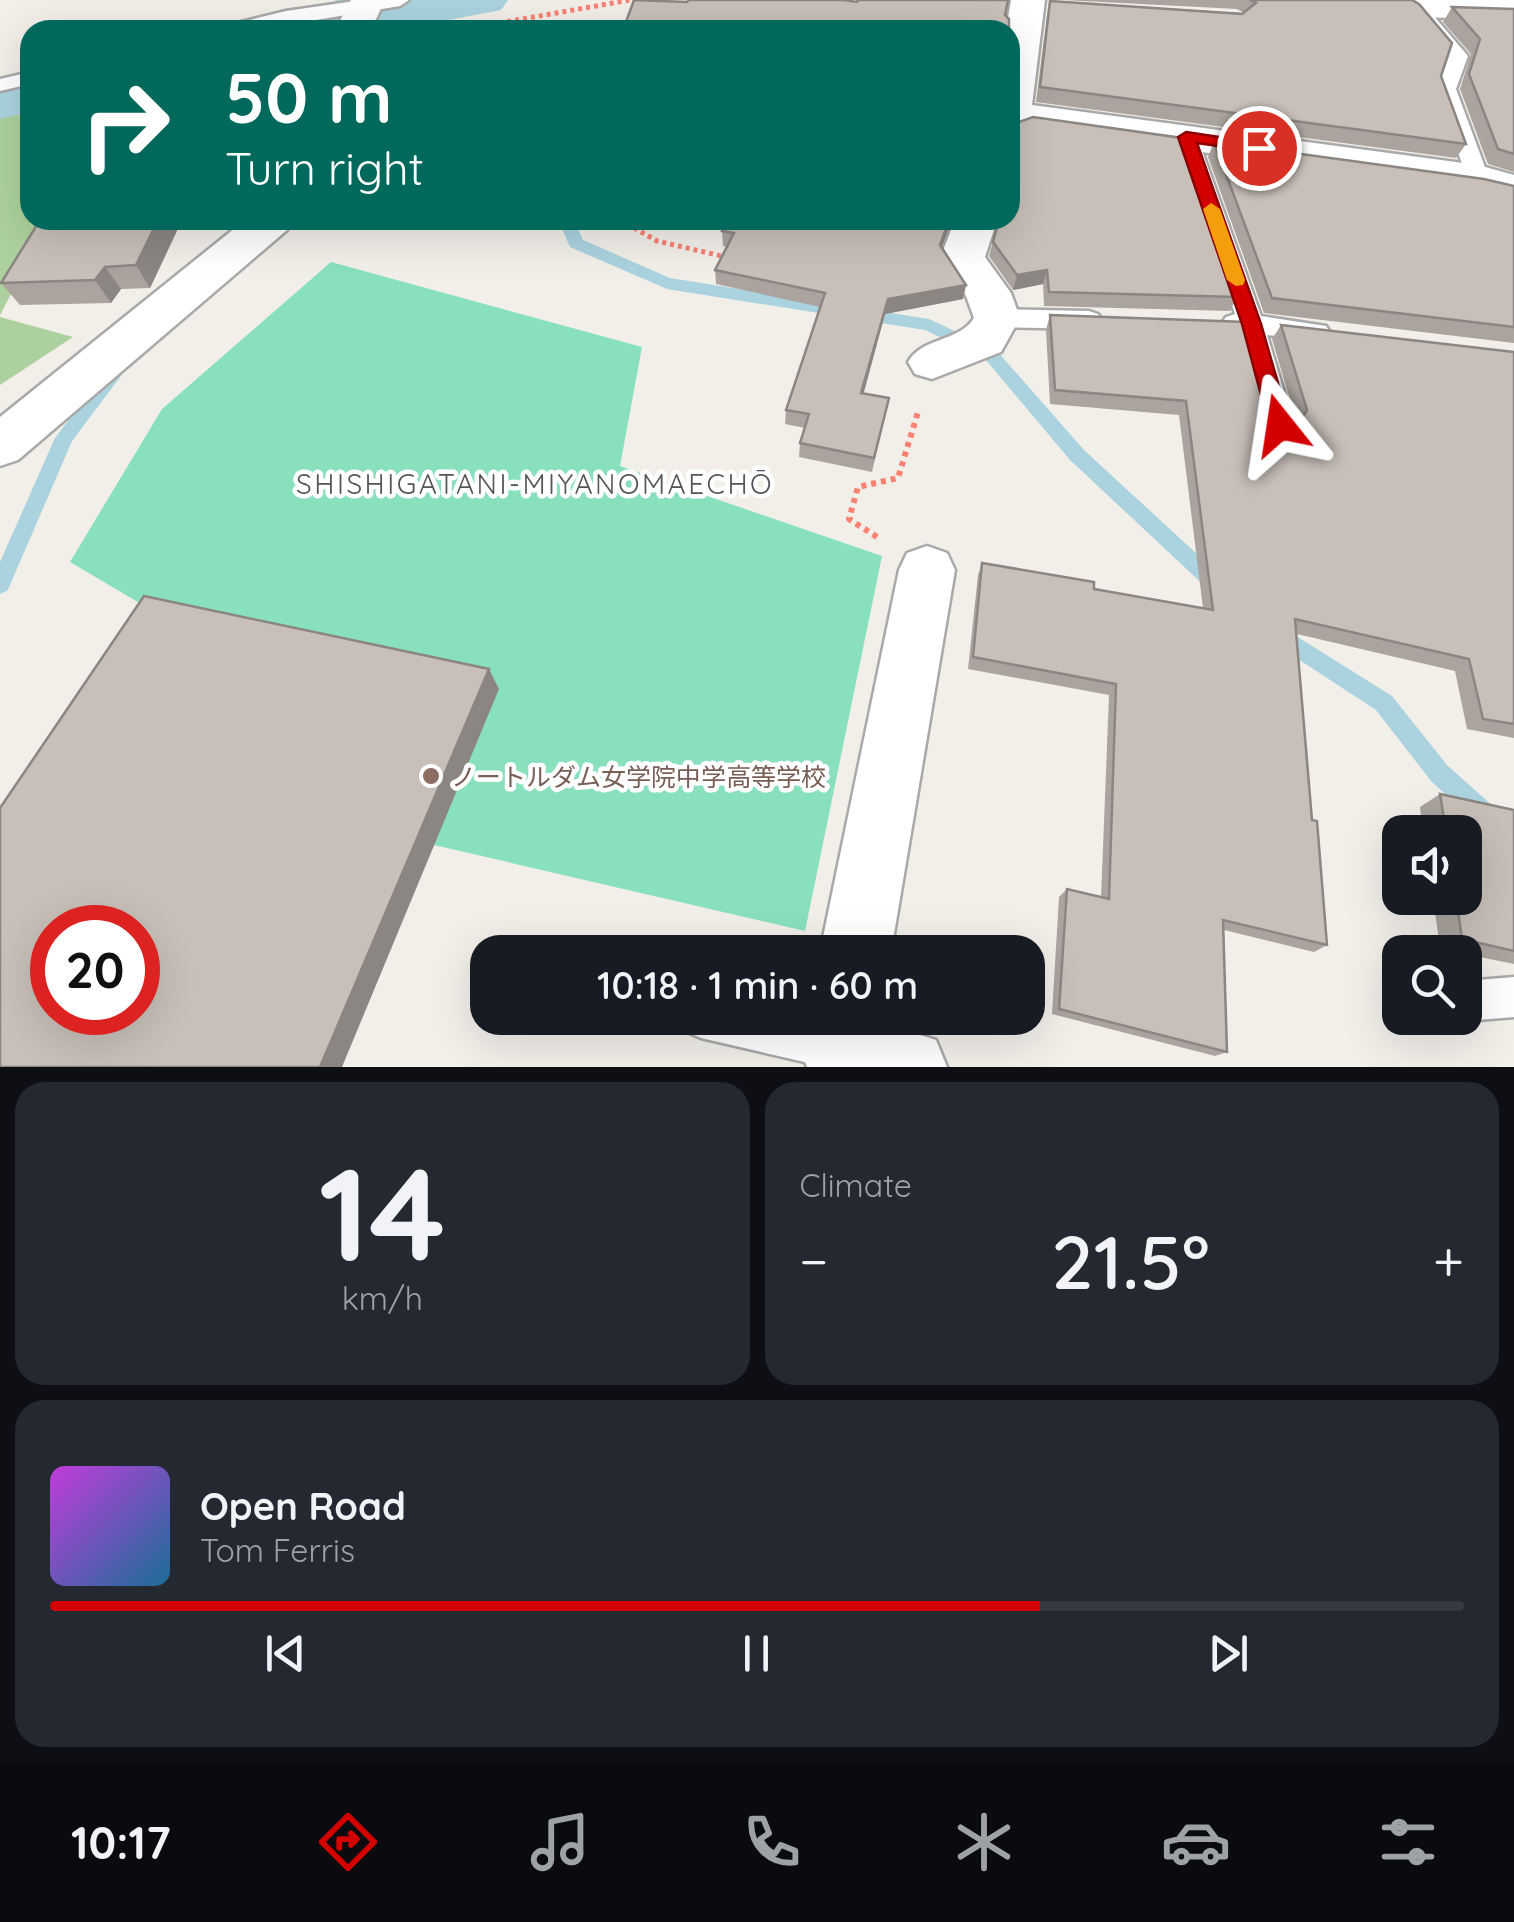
<!DOCTYPE html>
<meta charset="utf-8">
<style>
:root{--surface:#171b24;--page:#242831;--text:#f1f3f6;--muted:#9ea1a6;--line:#363941;--accent:#d40000}
body{margin:0;font-family:Quicksand,"Noto Sans JP",sans-serif;background:var(--page);color:var(--text);height:100vh;display:flex;flex-direction:column;font-size:38px;white-space:nowrap}
*{box-sizing:border-box;margin:0}
p{font-size:32px;color:var(--muted)}
.icon{flex:none;width:55px;height:55px;fill:none;stroke:currentColor;stroke-width:2;stroke-linecap:round;stroke-linejoin:round}
.map{position:relative;height:1067px;overflow:hidden}
.sheet{display:flex;flex-direction:column;gap:15px;padding:15px;background:#0d0f14;flex:1}
.sheet>*{flex:none}
.guide{position:absolute;left:20px;top:20px;width:1000px;height:210px;border-radius:30px;box-shadow:0 10px 40px #0002;background:#00695c;color:#fff;overflow:hidden}
.tools{position:absolute;left:1382px;top:815px;display:grid;gap:20px}
.tools a{display:grid;place-items:center;width:100px;height:100px;border-radius:20px;background:var(--surface);box-shadow:0 10px 40px #0002;font-size:50px}
.speed{position:absolute;left:30px;top:905px;display:flex;gap:20px;font-size:50px;font-weight:700;text-align:center}
.speed>*{display:grid;place-content:center;width:130px;height:130px;border-radius:50%;background:var(--surface);box-shadow:0 10px 40px #0002;line-height:1}
.speed .limit{border:15px solid #d22;background:#fff;color:#111}
.pin{position:absolute;display:grid;place-items:center;width:85px;height:85px;color:#fff;margin:-42px;border:5px solid #fff;border-radius:50%;box-shadow:0 2px 10px #0007}
.me{position:absolute;width:110px;margin:-55px;rotate:345deg;stroke-linejoin:round;filter:drop-shadow(0 0 8px #0008)}
.turn{display:flex;align-items:center;gap:35px;height:210px;padding:0 40px;font-size:45px}
.turn .icon{width:130px;height:130px;stroke-width:2.5}
.turn b{display:block;font-size:70px;line-height:85px}
.big{font-size:75px;font-weight:600;line-height:1.1}
.sheet .widget{flex:1;display:flex;flex-direction:column;justify-content:center;gap:15px;min-width:0;padding:0 35px;border-radius:30px;background:var(--page)}
.sheet .dial{align-items:center;gap:0}
.dial b{font-size:130px;line-height:1}
.song{display:flex;align-items:center;gap:30px}
.cover{width:120px;height:120px;border-radius:15px;background:linear-gradient(135deg,hsl(290 70% 55%),hsl(200 70% 35%))}
.played{height:10px;border-radius:5px;background:linear-gradient(90deg,var(--accent) 70%,var(--line) 70%)}
.keys{display:flex;justify-content:space-around;direction:ltr}
.heat{display:flex;justify-content:space-between;align-items:center;font-size:55px;direction:ltr}
.sheet .tiles{flex:1;display:grid;gap:15px;grid-template-columns:1fr 1fr}
.widget:last-child{grid-column:span 2}
.trip{position:absolute;left:470px;top:935px;width:575px;height:100px;border-radius:30px;background:var(--surface);box-shadow:0 10px 40px #0002;font-weight:600;line-height:100px;text-align:center}
.dock{display:flex;height:160px;justify-content:space-around;align-items:center;background:#090b0e;color:var(--muted)}
.dock .icon{width:70px;height:70px}
.dock .on{color:var(--accent)}
.dock b{font-size:45px;color:var(--text)}
.map>svg:first-child{display:block}
.forest{fill:#add19e}
.pitch{fill:#88e0be}
.lines{fill:none;stroke-linecap:round;stroke-linejoin:round}
.stream{fill:#aad3df;fill-rule:evenodd}
.canal{fill:#aad3df;fill-rule:evenodd}
.lane-casing{stroke:#a9a9a9;stroke-width:5}
.street-casing{stroke:#a9a9a9;stroke-width:5}
.path-far1{stroke:#fa8072;stroke-width:5;stroke-dasharray:4 4;stroke-linecap:butt}
.path{stroke:#fa8072;stroke-width:6;stroke-dasharray:5 5;stroke-linecap:butt}
.lane{fill:#fff;fill-rule:evenodd}
.street{fill:#fff;fill-rule:evenodd}
.wall{fill:#aba49e}
.shaded-wall{fill:#8b8681}
.building{fill:#c7bfb8;stroke:#8b8681;stroke-width:2.5;fill-rule:evenodd}
.route{fill:#d40000;stroke:#8a0000;stroke-width:2.5}
.slow{fill:#f59e0b}
.education-dot{fill:#8d6e63;stroke:#fff;stroke-width:4}
.labels{text-anchor:middle;dominant-baseline:central;stroke-width:9;stroke-linejoin:round;paint-order:stroke}
.education-label{font-size:25px;fill:#785e54;stroke:#fff;text-anchor:start}
.neighbourhood-label{font-size:28px;letter-spacing:2.5px;fill:#555;stroke:#fff}
</style>
<div class="map">
<svg width="1514" height="1067" viewBox="0 0 1514 1067">
<rect width="100%" height="100%" fill="#f2efe9"/>
<!-- forest -->
<g class="forest">
<polygon points="30,111 30,220 50,220 0,315 0,118"/>
<polygon points="0,317 73,337 0,385"/>
</g>
<!-- pitch -->
<polygon class="pitch" points="331,262 642,347 620,466 882,556 805,931 434,845 165,618 70,562 162,409"/>
<g class="lines">
<!-- stream -->
<g class="stream">
<polygon points="335,0 347,0 349,6 337,30 325,30 337,6"/>
<polygon points="558,220 574,220 583,240 670,278 929,319 997,351 1084,450 1223,578 1226,584 1223,590 1216,593 1209,590 1070,460 985,359 925,330 667,289 570,247"/>
<polygon points="118,362 127,368 72,441 10,585 7,591 0,594 0,562 55,438 112,363"/>
<polygon points="1277,624 1392,696 1447,765 1514,825 1514,853 1505,850 1431,781 1376,710 1269,640 1266,633 1269,626"/>
</g>
<!-- canal -->
<g class="canal">
<polygon points="409,0 508,0 501,10 396,30 297,30 303,20"/>
<polygon points="30,82 30,112 0,119 0,89"/>
</g>
<!-- lane casing -->
<g class="lane-casing">
<g id="lane">
<polygon points="362,0 409,0 400,6 256,30 222,30 225,26 286,11"/>
<polygon points="1401,0 1420,0 1468,56 1456,89 1489,178 1486,183 1478,185 1467,178 1436,89 1448,57"/>
<polygon points="30,72 30,84 0,91 0,79"/>
<polygon points="1186,131 1197,137 1261,316 1326,326 1330,332 1326,338 1317,341 1267,335 1294,425 1290,432 1280,435 1270,432 1240,332 1226,329 1222,323 1226,317 1235,314 1175,137"/>
<polygon points="997,309 1089,311 1098,314 1102,320 1098,326 1089,329 997,327 988,324 984,318 988,312"/>
<polygon points="1514,977 1514,1017 1466,1021 1458,1018 1465,1018 1465,981"/>
<polygon points="681,1018 788,1018 851,1035 857,1049 851,1063 826,1067 701,1038 687,1032"/>
</g>
</g>
<!-- street casing -->
<g class="street-casing">
<g id="street">
<polygon points="351,0 385,0 371,30 335,30"/>
<polygon points="1011,0 1045,0 1032,105 1478,165 1514,175 1514,201 1475,190 1028,128 1024,133 1010,137 1010,30 1006,30"/>
<polygon points="1408,0 1514,0 1514,20 1420,17 1408,14 1403,7"/>
<polygon points="245,220 293,220 287,230 18,460 0,466 0,417"/>
<path d="M955,220H997L985,257L1011,293L1020,318L1001,352L932,379L915,374L908,362C922,337 959,342 974,318L966,296L940,258Z"/>
<polygon points="927,546 947,553 955,570 891,952 820,952 899,570 907,553"/>
<polygon points="806,1018 880,1018 879,1022 936,1040 947,1067 807,1067 800,1049"/>
</g>
</g>
<!-- path-far1 -->
<g class="path-far1">
<polyline points="460,30 630,0"/>
<polyline points="620,220 657,241 730,258"/>
</g>
<!-- path -->
<polyline class="path" points="877,537 849,519 858,487 898,478 918,412"/>
<!-- lane -->
<use href="#lane" class="lane"/>
<!-- street -->
<use href="#street" class="street"/>
</g>
<!-- wall -->
<g class="wall">
<polygon points="1063,0 1412,0 1466,144 1456,158 1036,102 1047,15 1050,1 1244,13 1237,9"/>
<polygon points="1452,7 1514,9 1514,172 1488,164 1460,89 1471,54 1443,22"/>
<polygon points="1011,125 1237,297 1230,311 1044,306 1043,284 1013,290 989,256 999,220 1010,220"/>
<polygon points="1214,142 1514,186 1514,343 1264,313 1208,157"/>
<polygon points="182,220 150,288 121,289 111,303 20,305 1,283"/>
<polygon points="715,220 952,220 941,248 966,285 963,299 885,314 863,393 889,398 872,472 799,457 800,443 805,428 785,424 786,410 820,307 716,284 715,270 727,247 723,246 722,231 725,223"/>
<polygon points="1050,315 1271,412 1278,422 1288,425 1297,423 1272,339 1281,325 1514,352 1514,738 1467,729 1455,671 1297,634 1312,820 1327,945 1314,952 1224,930 1227,1052 1215,1056 1052,1014 1059,897 1067,889 1101,898 1109,695 968,669 978,575 982,563 1094,589 1203,608 1179,415 1050,404 1046,330"/>
<polygon points="1440,794 1514,810 1514,964 1465,954 1465,952 1440,948 1433,898 1465,898 1465,832 1423,832 1420,807"/>
</g>
<!-- shaded-wall -->
<g class="shaded-wall">
<polygon points="158,220 182,220 150,288 136,265"/>
<polygon points="949,220 952,220 937,260 940,245"/>
<polygon points="105,267 121,289 111,303 95,280"/>
<polygon points="1047,270 1043,284 1013,290 1017,275"/>
<polygon points="966,285 963,299 885,314 860,407 861,393 888,299"/>
<polygon points="489,669 499,689 342,1067 320,1067"/>
</g>
<!-- building -->
<g class="building">
<polygon points="634,0 687,2 689,0 843,0 857,2 858,0 1008,0 1005,15 1009,19 1009,30 623,30"/>
<polygon points="1251,0 1412,0 1419,4 1452,43 1441,76 1466,144 1040,87 1050,1 1242,14 1256,3"/>
<polygon points="1452,7 1514,9 1514,154 1498,149 1469,74 1480,39"/>
<polygon points="1010,60 1011,125 1033,117 1182,138 1237,297 1049,292 1047,270 1017,275 993,242 999,220 1010,220"/>
<polygon points="1214,142 1484,179 1514,186 1514,327 1272,298"/>
<polygon points="40,220 158,220 136,265 105,267 95,280 1,283"/>
<polygon points="726,220 949,220 940,245 966,285 888,299 861,393 889,398 874,458 800,443 809,414 786,410 825,293 715,270 734,233 722,231"/>
<polygon points="1050,315 1246,322 1271,412 1278,422 1288,425 1300,422 1307,410 1281,325 1514,352 1514,724 1483,719 1469,659 1295,619 1312,820 1317,821 1327,945 1223,920 1227,1052 1059,1009 1067,889 1109,899 1116,684 973,657 982,563 1094,582 1094,589 1213,610 1186,401 1055,390"/>
<path d="M144,596L489,669L320,1067H0V808ZM52,928H138V1012H52Z"/>
<polygon points="1440,794 1514,810 1514,951 1462,939 1456,898 1465,898 1465,832 1446,832"/>
</g>
<!-- route -->
<polygon class="route" points="1186,132 1259,143 1268,148 1259,152 1197,143 1261,324 1290,425 1287,431 1272,431 1269,425 1242,324 1178,137"/>
<!-- slow -->
<polygon class="slow" points="1211,203 1220,209 1245,280 1243,285 1236,286 1227,280 1203,209"/>
<!-- markers -->
<circle class="education-dot" cx="431" cy="776" r="10"/>
<g class="labels">
<!-- education labels -->
<g class="education-label">
<text x="451" y="776">ノートルダム女学院中学高等学校</text>
</g>
<!-- neighbourhood labels -->
<g class="neighbourhood-label">
<text x="535" y="483">SHISHIGATANI-MIYANOMAECHŌ</text>
</g>
</g>
</svg>
<div class="tools">
<a><svg class="icon" aria-label="sound" viewBox="0 0 24 24"><path d="M4 9h4l5-4v14l-5-4H4zM17 9q2 3 0 6"/></svg></a>
<a><svg class="icon" aria-label="search" viewBox="0 0 24 24"><circle cx="10" cy="10" r="6"/><path d="M15 15l6 6"/></svg></a>
</div>
<div class="speed"><div class="limit">20</div></div>
<div class="pin" style="left:1259px;top:148px;background:#d93025"><svg class="icon" aria-label="arrive" viewBox="0 0 24 24"><path d="M6 21V4h12l-3 4 3 4H6"/></svg></div>
<svg class="me" style="left:1280px;top:425px" viewBox="-20 -20 40 40"><path d="M0-17L14 15 0 8-14 15z" fill="#d40000" stroke="#fff" stroke-width="4"/></svg>
<div class="trip">10:18 · 1 min · 60 m</div>
<div class="guide">
<div class="turn"><svg class="icon" aria-label="right" viewBox="0 0 24 24"><path d="M7 20v-9h11M14 6l5 5-5 5"/></svg><div><b>50 m</b>Turn right</div></div>
</div>
</div>
<section class="sheet">
<div class="tiles">
<div class="widget dial"><b>14</b><p>km/h</p></div>
<div class="widget"><p>Climate</p>
<div class="heat"><a>−</a><b class="big">21.5°</b><a>+</a></div>
</div>
<div class="widget">
<div class="song"><i class="cover"></i><div><b>Open Road</b><p>Tom Ferris</p></div></div>
<div class="played"></div>
<div class="keys"><svg class="icon" aria-label="previous" viewBox="0 0 24 24"><path d="M18 5L8 12l10 7zM5 5v14"/></svg><svg class="icon" aria-label="pause" viewBox="0 0 24 24"><path d="M8 5v14M16 5v14"/></svg><svg class="icon" aria-label="next" viewBox="0 0 24 24"><path d="M6 5l10 7-10 7zM19 5v14"/></svg></div>
</div>
</div>
</section>
<nav class="dock">
<b>10:17</b>
<svg class="icon on" aria-label="directions" viewBox="0 0 24 24"><path d="M12 3l9 9-9 9-9-9zM9 14v-3h6M13 9l2 2-2 2"/></svg>
<svg class="icon" aria-label="music" viewBox="0 0 24 24"><path d="M9 18V5l10-2v13"/><circle cx="6" cy="18" r="3"/><circle cx="16" cy="16" r="3"/></svg>
<svg class="icon" aria-label="phone" viewBox="0 0 24 24"><path d="M5 4h4l2 5-3 2q2 4 5 5l2-3 5 2v4C11 20 4 13 5 4z"/></svg>
<svg class="icon" aria-label="climate" viewBox="0 0 24 24"><path d="M12 3v18M4 7l16 10M4 17L20 7"/></svg>
<svg class="icon" aria-label="car" viewBox="0 0 24 24"><path d="M5 17H2v-5l4-1 3-4h7l3 4 3 1v5h-3M9 17h6M6 11h13"/><circle cx="7" cy="17" r="2"/><circle cx="17" cy="17" r="2"/></svg>
<svg class="icon" aria-label="filters" viewBox="0 0 24 24"><path d="M4 7h16M4 17h16"/><circle cx="9" cy="7" r="2"/><circle cx="15" cy="17" r="2"/></svg>
</nav>
